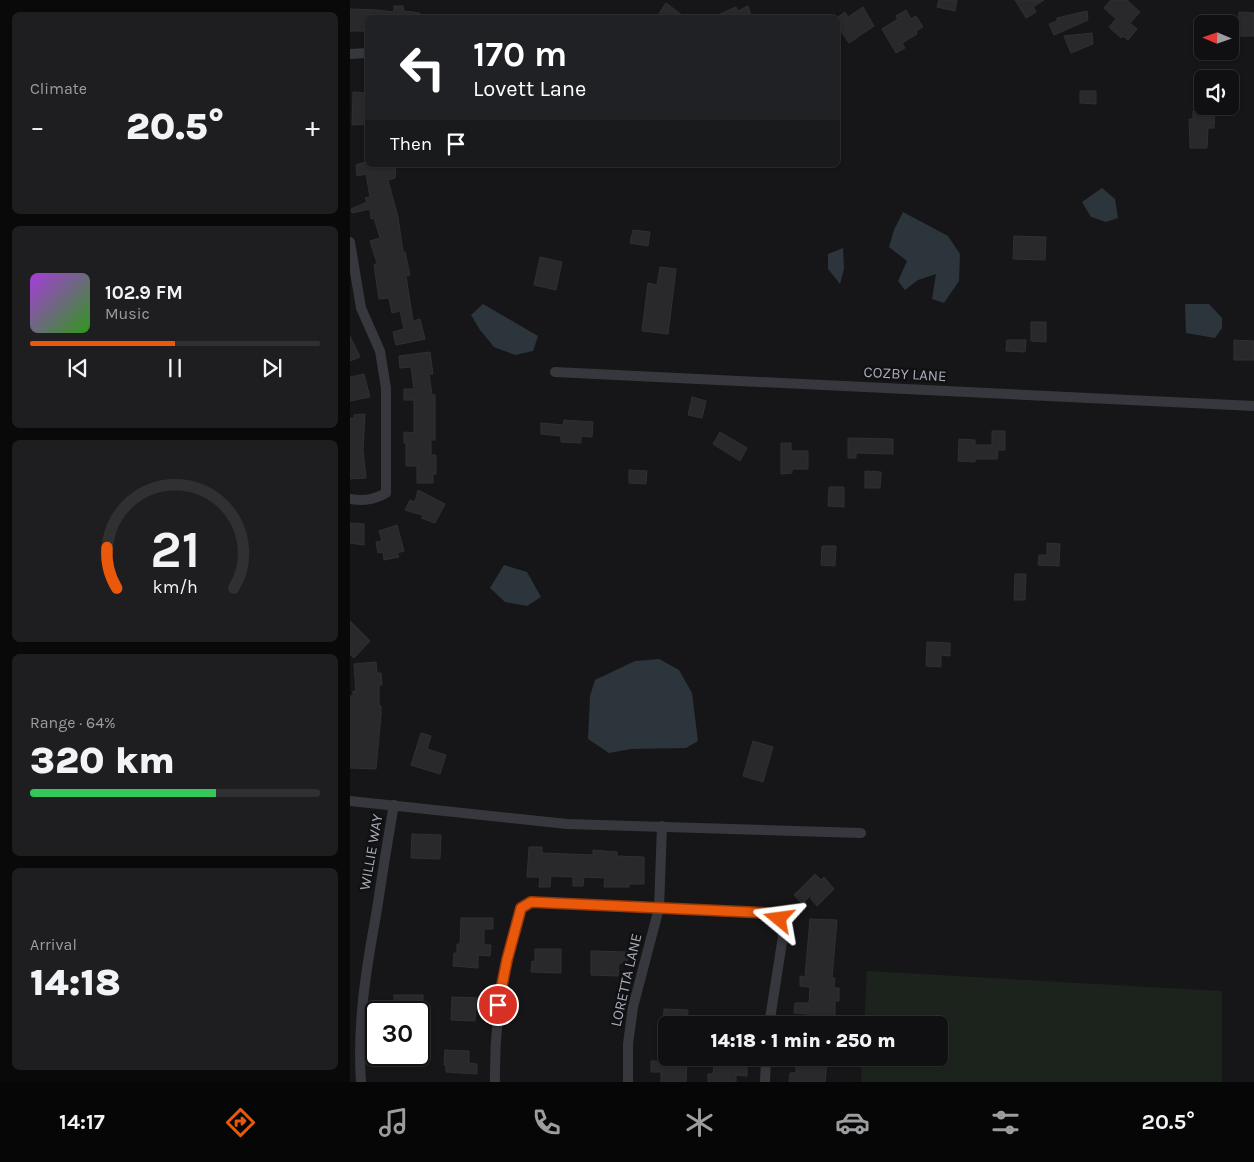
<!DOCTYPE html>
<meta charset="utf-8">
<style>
:root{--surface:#101012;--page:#1e1e20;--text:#f1f3f6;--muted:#9c9d9f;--line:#303032;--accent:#ea580c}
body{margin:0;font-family:Karla,sans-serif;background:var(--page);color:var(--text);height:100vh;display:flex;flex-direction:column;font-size:19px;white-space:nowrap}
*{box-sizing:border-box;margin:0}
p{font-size:16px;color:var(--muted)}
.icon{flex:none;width:28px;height:28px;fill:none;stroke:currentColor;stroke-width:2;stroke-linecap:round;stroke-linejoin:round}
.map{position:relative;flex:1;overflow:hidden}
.sheet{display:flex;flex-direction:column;gap:12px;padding:12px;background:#09090a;width:350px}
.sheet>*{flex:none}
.guide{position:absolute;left:15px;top:15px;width:475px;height:152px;border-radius:8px;box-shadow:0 1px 4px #0004,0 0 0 1px var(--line);background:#202124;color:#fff;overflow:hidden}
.needle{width:32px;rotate:272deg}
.buttons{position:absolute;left:844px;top:15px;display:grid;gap:10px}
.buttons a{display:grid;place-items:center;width:45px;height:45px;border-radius:8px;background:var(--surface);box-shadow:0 1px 4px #0004,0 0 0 1px var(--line);font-size:25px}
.speed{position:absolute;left:15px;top:1001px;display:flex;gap:10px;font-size:25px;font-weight:700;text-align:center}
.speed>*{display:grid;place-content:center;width:65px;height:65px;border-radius:50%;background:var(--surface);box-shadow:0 1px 4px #0004,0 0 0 1px var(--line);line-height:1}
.speed .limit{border:2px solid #111;border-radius:8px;background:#fff;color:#111}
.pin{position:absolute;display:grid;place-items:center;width:42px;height:42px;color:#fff;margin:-21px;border:2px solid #fff;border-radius:50%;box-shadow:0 1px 5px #0007}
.me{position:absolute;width:55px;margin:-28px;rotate:286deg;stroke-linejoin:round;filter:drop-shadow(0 0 4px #0008)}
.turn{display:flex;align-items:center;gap:18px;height:105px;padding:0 25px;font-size:22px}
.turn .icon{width:65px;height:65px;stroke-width:2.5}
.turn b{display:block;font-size:35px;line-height:42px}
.then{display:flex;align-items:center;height:48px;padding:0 25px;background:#0003;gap:10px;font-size:19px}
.big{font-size:38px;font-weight:800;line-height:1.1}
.sheet .tile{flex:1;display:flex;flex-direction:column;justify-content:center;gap:8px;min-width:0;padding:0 18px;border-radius:8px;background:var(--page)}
.sheet .dial{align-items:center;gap:0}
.dial svg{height:130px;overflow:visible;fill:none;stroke:var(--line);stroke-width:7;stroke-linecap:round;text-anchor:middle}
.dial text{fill:var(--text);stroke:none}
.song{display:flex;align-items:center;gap:15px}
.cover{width:60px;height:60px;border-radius:8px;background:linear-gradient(135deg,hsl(280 70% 55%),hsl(110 70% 35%))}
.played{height:5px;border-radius:2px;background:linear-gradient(90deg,var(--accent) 50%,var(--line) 50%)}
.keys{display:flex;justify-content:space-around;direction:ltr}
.heat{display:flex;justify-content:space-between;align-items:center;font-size:28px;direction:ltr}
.charge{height:8px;border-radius:4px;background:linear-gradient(90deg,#34c759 64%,var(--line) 0)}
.trip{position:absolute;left:308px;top:1016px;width:290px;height:50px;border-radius:8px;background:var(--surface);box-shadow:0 1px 4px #0004,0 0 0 1px var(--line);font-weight:800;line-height:50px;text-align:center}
.tabs{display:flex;height:80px;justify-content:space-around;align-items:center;background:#060607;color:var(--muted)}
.tabs .icon{width:35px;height:35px}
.tabs .selected{color:var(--accent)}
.tabs b{font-size:22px;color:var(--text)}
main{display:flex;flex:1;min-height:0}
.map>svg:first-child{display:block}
.green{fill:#1c231d}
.water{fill:#2c353c}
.building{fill:#29292c;stroke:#303034}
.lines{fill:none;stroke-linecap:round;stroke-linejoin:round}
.minor{stroke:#37383d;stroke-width:10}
.route-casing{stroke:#983908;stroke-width:12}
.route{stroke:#ea580c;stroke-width:9}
.labels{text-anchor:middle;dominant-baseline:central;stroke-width:5;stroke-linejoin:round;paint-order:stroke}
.street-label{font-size:15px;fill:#a8adb8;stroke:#111113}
</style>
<main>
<section class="sheet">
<div class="tile"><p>Climate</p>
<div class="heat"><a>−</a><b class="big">20.5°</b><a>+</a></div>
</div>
<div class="tile">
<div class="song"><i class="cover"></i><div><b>102.9 FM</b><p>Music</p></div></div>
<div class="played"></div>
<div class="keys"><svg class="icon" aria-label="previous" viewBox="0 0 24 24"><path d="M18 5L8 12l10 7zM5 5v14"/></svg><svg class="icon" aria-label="pause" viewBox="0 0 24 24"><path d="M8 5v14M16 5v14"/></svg><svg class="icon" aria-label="next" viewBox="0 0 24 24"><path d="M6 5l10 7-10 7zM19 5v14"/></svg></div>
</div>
<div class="tile dial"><svg viewBox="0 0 100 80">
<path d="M14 69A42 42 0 1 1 86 69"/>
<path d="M14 69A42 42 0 0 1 8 44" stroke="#ea580c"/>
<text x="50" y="56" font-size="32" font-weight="700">21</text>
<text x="50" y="72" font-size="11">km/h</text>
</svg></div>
<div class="tile"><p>Range · 64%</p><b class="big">320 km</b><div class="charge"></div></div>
<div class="tile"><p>Arrival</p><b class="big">14:18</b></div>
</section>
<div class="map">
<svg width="904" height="1082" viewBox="0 0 904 1082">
<rect width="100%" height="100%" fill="#161618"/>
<!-- green -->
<polygon class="green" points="517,971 872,991 872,1082 511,1082 512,1058 589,1058 589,1025 514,1025"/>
<!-- water -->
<g class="water">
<polygon points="752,188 765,199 768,218 756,222 741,217 732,202"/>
<polygon points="553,212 598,236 610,254 609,281 594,303 582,299 586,274 568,280 555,290 548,281 557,261 539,247 544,230"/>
<polygon points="493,248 494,269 490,284 478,269 478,254"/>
<polygon points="133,304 188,336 183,351 165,355 144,347 130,330 121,315"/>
<polygon points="835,304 859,304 872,318 872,328 865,338 836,333"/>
<polygon points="154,565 177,572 191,597 177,606 155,602 140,588"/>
<polygon points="309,659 329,670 342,693 348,741 336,748 281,749 259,753 238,739 240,696 245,680 285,661"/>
</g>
<!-- building -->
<g class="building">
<polygon points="589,0 607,0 605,11 587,7"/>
<polygon points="665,0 694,0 683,7 686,12 676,18"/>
<polygon points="761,0 777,0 790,12 780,23 787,29 778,40 773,36 771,38 759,27 766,19 754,8"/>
<polygon points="316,3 336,18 306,18"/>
<polygon points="44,6 53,6 54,11 70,13 70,18 18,18 18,31 0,31 0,9 27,10 44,12"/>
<polygon points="398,6 402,18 361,18 386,7 388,11"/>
<polygon points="513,7 524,26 499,43 491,31 488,33 488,17 495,12 498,17"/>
<polygon points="556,10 561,19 566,16 573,27 566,31 567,34 552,43 555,48 546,53 532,29 548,19 546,16"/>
<polygon points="737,11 738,20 704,35 699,24 707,21 707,18"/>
<polygon points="889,12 904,13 904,36 888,36"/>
<polygon points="742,33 743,44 721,53 714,36"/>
<polygon points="730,91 746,91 746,104 730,103"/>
<polygon points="3,92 18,93 18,124 2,125"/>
<polygon points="850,106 865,106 864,128 858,128 857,148 840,148 839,119 843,119 843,111 850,111"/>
<polygon points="18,161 18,165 46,165 45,178 38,180 48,217 53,252 55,252 60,275 56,276 63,321 70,319 75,339 46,345 43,332 54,329 50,311 42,313 39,298 29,299 24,265 27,263 20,241 30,238 24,218 21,219 20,209 2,213 1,209 17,202 15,198 20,197 16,174 7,176 6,165"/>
<polygon points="283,230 300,232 298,246 280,243"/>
<polygon points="664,236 696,237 695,260 663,259"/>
<polygon points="190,257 212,262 206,290 184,285"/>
<polygon points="310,267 326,269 318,334 292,331 298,283 307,285"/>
<polygon points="681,322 696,322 696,342 681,341"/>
<polygon points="0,336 10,357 0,361"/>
<polygon points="657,340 676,340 675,352 656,351"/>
<polygon points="884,340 904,341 904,360 884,360"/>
<polygon points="80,352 83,374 79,374 82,395 85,395 85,440 81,440 81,455 86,455 86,474 83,474 83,483 67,483 67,466 56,466 56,443 54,443 54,432 64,433 64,400 54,400 54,389 64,389 61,367 50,368 49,356"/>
<polygon points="14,374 20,397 0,401 0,377"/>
<polygon points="342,397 356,401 352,418 338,415"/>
<polygon points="15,414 13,450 16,478 0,479 0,418 4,419 4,415"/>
<polygon points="214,420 243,422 242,437 231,436 231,443 211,442 211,436 191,434 191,423 213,425"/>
<polygon points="642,431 655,431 655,450 648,450 647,459 625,459 625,462 608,461 609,439 625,440 625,445 642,445"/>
<polygon points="370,432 397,448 390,461 363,444"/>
<polygon points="498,438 543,439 543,454 506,453 506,458 498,458"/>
<polygon points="431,443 441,443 441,451 458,451 458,469 442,469 442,473 431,474"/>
<polygon points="279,470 297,471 296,484 279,483"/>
<polygon points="515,471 531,472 530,488 515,488"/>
<polygon points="479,487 494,487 494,507 478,506"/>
<polygon points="68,490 95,504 85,523 71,518 75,516 55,510 60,500 65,502"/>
<polygon points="0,523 14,524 14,545 0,543"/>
<polygon points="47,525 54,551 47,553 49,557 34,560 33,552 28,553 26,542 32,541 29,531"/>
<polygon points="697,543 710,544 709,566 688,565 689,555 697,555"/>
<polygon points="472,546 486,546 485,566 471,565"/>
<polygon points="665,574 676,574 675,600 664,600"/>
<polygon points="0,621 20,641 4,658 0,654"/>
<polygon points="577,642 600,643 600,656 591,655 591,667 576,666"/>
<polygon points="26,662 27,673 31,673 32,685 29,685 29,706 31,706 31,715 26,769 0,768 0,696 3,696 3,691 6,691 4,664"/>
<polygon points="71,733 81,736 77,749 96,755 90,774 61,765"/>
<polygon points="403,741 423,747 413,782 393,776"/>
<polygon points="62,834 91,835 90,859 61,858"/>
<polygon points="179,847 192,847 192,853 243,855 243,850 267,852 267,856 294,857 294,884 279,884 279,887 254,887 255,878 234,877 233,886 223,886 223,877 201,876 200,887 189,887 190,877 177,877"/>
<polygon points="465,874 471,880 474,877 484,889 467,906 461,899 461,895 452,904 444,895"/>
<polygon points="111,918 143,918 143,929 134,929 134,945 141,945 140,956 128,955 128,968 103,966 104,953 107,953 107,944 110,944"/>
<polygon points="460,919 487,920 482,978 485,978 484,988 489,988 489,1001 485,1001 485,1025 457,1025 458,1014 444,1013 445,1003 459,1003 460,987 450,986 450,976 455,977"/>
<polygon points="185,949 211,949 211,973 181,972 182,961 185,962"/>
<polygon points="241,951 278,952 277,963 269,963 268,976 241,975"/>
<rect x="44" y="995" width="29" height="17"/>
<polygon points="102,997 130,998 129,1008 126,1008 125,1021 101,1020"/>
<polygon points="314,1009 338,1010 337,1025 313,1025"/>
<polygon points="95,1050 119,1051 119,1063 127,1064 127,1074 96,1072 96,1065 94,1065"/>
<polygon points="446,1060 477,1062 475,1082 439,1082 440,1073 446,1073"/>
<polygon points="301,1061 337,1062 336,1082 311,1082 311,1072 301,1072"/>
<polygon points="364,1064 397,1066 397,1076 386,1075 386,1082 358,1082 358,1074 363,1074"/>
</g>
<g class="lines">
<!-- minor -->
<g class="minor">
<polyline points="0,54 18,53"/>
<path d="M0,242L11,308L30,351L36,388V493C24,500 14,501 0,499"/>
<polyline points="205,372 904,406"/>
<polyline points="0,801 217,824 511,833"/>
<path d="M11,1082C7,1025 16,970 26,915C32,878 37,842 44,805"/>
<path d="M145,1082C144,1022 153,965 171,908L181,902L418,913L429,919L433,936L419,1025"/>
<polyline points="278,1082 278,1044 283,1007 309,908 312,826"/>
<polyline points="415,1082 416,1058"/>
</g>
</g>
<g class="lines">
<!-- route casing -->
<g class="route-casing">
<polyline id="route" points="148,1005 157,960 171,908 181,902 418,913 429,919"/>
</g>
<!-- route -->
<use href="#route" class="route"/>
</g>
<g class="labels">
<!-- street labels -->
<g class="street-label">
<text transform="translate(555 374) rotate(3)">COZBY LANE</text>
<text transform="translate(21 852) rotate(-80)">WILLIE WAY</text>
<text transform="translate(276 980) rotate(-77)">LORETTA LANE</text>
</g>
</g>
</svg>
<div class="buttons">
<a><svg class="needle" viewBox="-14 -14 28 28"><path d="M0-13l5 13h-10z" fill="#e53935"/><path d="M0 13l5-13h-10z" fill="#9c9d9f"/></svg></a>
<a><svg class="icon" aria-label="sound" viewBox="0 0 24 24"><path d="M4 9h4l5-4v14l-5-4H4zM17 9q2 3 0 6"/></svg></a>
</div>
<div class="speed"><div class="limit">30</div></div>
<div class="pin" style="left:148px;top:1005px;background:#d93025"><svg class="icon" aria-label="arrive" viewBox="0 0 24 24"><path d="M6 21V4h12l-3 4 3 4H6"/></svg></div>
<svg class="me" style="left:429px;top:919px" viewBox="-20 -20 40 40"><path d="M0-17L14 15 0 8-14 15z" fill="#ea580c" stroke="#fff" stroke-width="4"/></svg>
<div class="trip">14:18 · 1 min · 250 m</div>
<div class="guide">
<div class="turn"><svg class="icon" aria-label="left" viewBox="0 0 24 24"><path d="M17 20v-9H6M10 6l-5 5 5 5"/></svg><div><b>170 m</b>Lovett Lane</div></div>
<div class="then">Then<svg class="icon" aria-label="arrive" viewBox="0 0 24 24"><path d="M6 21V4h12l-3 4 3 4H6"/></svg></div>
</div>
</div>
</main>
<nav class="tabs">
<b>14:17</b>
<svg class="icon selected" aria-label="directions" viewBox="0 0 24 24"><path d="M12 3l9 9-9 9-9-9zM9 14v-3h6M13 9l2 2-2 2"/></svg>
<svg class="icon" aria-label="music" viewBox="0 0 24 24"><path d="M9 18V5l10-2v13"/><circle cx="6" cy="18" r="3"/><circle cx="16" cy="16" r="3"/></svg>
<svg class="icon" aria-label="phone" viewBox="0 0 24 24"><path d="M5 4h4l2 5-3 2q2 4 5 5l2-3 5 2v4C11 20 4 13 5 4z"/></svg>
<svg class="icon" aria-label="climate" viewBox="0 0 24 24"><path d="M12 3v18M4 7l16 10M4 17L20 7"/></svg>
<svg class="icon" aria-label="car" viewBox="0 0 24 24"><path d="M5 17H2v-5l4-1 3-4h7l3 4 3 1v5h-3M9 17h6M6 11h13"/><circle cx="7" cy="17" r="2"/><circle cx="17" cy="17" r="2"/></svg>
<svg class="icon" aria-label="filters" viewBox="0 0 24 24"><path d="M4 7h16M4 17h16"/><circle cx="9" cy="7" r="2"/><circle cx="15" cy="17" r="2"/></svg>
<b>20.5°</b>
</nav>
